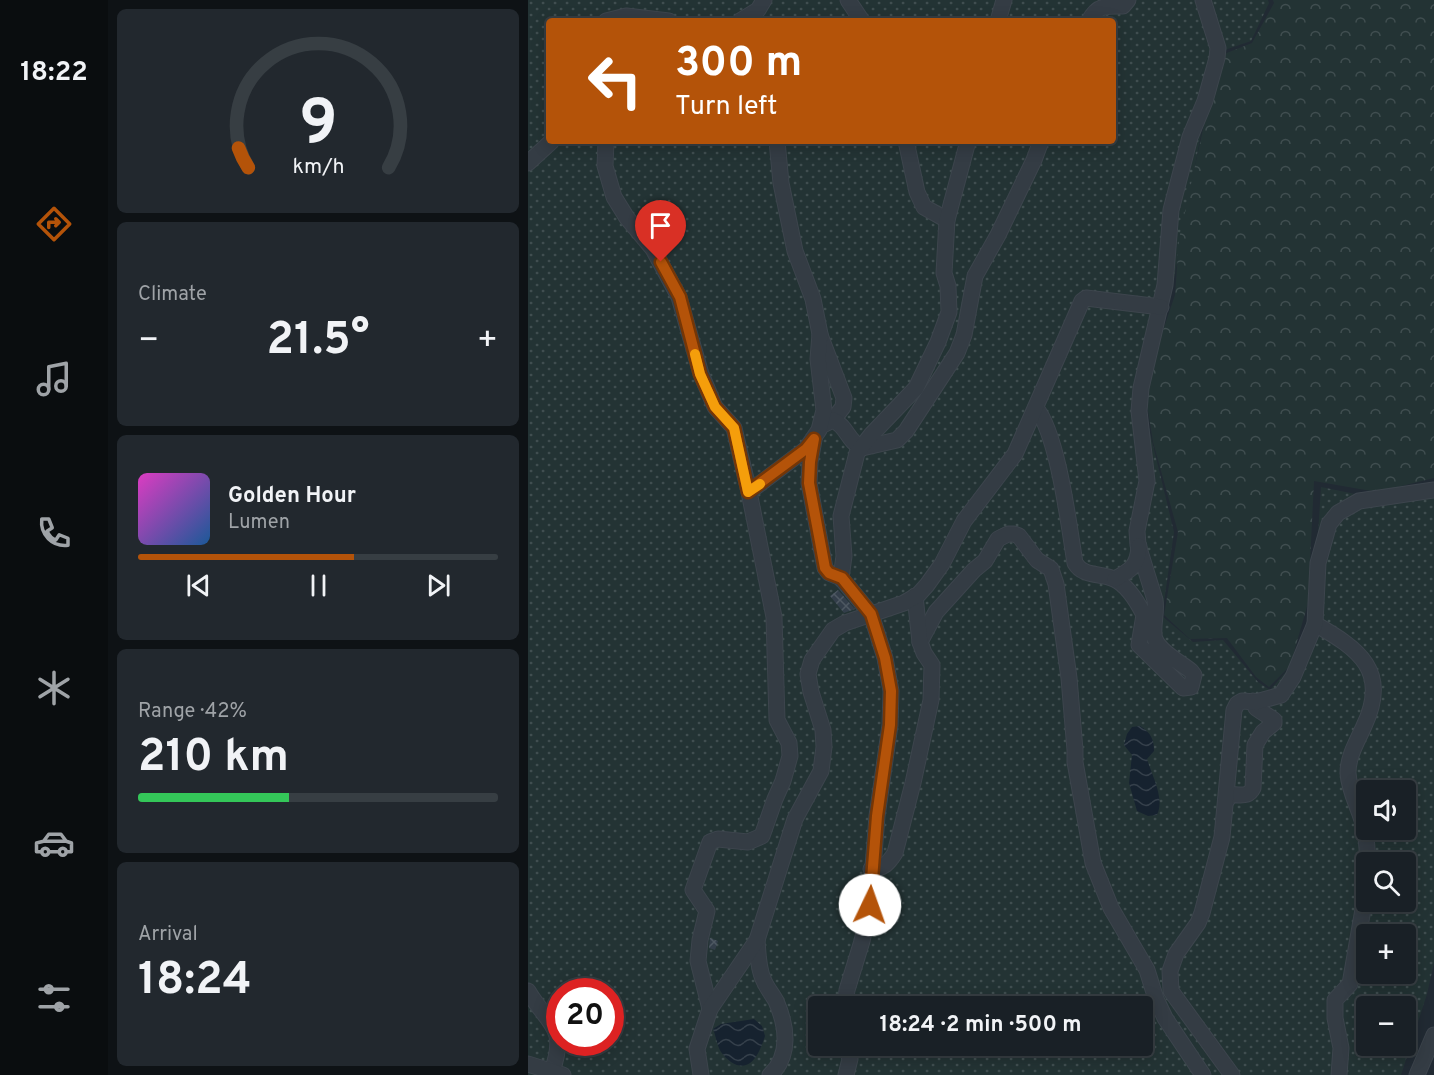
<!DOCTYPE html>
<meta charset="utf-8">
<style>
:root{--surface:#192026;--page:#22282e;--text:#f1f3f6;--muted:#9fa3a7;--line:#373e43;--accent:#b45309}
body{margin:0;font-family:Overpass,sans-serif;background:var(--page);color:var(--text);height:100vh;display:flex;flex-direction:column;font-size:22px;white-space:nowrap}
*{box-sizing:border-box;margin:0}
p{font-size:20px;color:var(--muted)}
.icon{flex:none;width:33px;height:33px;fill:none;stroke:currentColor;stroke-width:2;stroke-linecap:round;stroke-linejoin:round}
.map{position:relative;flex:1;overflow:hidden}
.panel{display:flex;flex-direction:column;gap:9px;padding:9px;background:#0e1215;width:420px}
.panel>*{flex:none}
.guide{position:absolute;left:18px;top:18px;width:570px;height:126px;border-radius:6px;box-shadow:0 3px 15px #0003,0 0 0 2px var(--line);background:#b45309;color:#fff;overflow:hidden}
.tools{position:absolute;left:828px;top:780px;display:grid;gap:12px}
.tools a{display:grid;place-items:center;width:60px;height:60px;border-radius:6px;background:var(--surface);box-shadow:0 3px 15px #0003,0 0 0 2px var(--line);font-size:30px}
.speed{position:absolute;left:18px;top:978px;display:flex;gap:12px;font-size:30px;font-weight:700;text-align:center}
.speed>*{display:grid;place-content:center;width:78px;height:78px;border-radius:50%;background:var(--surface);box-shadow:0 3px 15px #0003,0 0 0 2px var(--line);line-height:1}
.speed .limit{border:9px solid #d22;background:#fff;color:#111}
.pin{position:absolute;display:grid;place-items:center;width:51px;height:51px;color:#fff;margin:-62px -26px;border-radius:50% 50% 50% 0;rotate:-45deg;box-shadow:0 0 6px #0007}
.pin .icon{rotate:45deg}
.me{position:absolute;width:66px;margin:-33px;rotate:3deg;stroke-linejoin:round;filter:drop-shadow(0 0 4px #0008)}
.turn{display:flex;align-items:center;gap:21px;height:126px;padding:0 30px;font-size:27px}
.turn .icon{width:78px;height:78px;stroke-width:2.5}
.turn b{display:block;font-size:42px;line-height:51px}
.big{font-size:45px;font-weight:700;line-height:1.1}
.panel .card{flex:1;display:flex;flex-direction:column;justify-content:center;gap:9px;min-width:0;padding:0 21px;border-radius:9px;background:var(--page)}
.panel .dial{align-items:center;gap:0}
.dial svg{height:156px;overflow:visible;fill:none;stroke:var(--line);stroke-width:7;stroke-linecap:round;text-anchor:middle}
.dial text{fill:var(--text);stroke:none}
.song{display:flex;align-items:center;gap:18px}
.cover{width:72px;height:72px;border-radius:9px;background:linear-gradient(135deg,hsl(310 70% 55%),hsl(210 70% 35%))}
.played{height:6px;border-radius:3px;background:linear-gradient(90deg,var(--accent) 60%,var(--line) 60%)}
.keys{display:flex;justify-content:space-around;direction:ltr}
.heat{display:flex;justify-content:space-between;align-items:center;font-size:33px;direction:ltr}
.charge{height:9px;border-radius:4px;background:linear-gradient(90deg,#34c759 42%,var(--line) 0)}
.trip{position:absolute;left:280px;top:996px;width:345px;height:60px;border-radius:6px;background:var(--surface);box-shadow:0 3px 15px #0003,0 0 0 2px var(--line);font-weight:700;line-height:60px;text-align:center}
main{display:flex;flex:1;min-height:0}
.menu{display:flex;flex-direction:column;width:108px;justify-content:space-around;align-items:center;background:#0a0d0f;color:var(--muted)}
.menu .icon{width:42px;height:42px}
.menu .on{color:var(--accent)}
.menu b{font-size:27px;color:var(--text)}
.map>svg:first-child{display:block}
.grass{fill:url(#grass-dots);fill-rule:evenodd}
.forest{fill:url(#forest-crowns)}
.water{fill:url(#water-waves)}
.building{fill:url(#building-cross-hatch)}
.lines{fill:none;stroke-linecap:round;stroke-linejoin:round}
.minor-casing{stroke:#3d454d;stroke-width:17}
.minor{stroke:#343c44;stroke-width:15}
.route-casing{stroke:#753606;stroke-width:15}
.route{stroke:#b45309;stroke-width:10}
.slow{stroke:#f59e0b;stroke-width:10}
</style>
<main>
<nav class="menu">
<b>18:22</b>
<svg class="icon on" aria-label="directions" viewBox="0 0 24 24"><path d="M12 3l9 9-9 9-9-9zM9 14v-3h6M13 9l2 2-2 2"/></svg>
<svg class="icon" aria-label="music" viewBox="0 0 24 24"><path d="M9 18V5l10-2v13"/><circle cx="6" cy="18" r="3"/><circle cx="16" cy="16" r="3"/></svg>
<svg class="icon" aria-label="phone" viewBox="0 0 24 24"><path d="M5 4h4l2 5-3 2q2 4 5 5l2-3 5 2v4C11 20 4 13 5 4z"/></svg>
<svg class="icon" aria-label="climate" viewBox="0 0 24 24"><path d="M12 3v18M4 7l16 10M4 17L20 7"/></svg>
<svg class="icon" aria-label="car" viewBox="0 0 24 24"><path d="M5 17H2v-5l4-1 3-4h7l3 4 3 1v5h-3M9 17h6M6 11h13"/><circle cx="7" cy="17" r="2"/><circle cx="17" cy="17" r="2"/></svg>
<svg class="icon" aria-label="filters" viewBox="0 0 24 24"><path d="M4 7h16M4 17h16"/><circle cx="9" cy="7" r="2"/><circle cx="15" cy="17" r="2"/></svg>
</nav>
<section class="panel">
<div class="card dial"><svg viewBox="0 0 100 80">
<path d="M14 69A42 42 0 1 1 86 69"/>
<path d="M14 69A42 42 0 0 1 9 59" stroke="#b45309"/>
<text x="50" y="56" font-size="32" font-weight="700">9</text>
<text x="50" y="72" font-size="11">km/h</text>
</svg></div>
<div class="card"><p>Climate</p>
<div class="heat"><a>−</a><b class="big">21.5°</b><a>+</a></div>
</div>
<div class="card">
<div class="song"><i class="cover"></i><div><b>Golden Hour</b><p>Lumen</p></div></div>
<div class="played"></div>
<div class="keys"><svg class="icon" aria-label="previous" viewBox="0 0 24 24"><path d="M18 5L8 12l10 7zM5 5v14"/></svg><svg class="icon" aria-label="pause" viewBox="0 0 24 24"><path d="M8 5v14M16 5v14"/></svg><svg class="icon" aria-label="next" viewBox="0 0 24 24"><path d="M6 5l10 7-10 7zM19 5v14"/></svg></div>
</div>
<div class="card"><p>Range · 42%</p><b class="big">210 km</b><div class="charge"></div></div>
<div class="card"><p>Arrival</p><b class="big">18:24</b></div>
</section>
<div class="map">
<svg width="906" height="1075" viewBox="0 0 906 1075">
<defs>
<pattern id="grass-dots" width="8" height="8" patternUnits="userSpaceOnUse" patternTransform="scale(1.5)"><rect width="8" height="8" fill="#233334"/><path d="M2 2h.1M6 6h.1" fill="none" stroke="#404e50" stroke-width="1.8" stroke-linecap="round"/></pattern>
<pattern id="forest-crowns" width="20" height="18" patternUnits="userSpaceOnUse" patternTransform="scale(1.5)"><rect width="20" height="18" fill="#233334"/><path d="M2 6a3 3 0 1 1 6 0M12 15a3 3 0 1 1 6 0" fill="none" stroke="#404e50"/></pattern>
<pattern id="water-waves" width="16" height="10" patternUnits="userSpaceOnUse" patternTransform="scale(1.5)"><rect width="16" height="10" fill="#16222f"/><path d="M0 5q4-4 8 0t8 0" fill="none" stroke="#35404b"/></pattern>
<pattern id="building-cross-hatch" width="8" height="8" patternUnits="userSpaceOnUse" patternTransform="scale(1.5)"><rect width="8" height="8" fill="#333e4a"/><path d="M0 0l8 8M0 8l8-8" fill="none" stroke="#4e5862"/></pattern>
</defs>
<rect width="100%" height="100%" fill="#212a33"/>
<!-- grass -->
<path class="grass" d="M0,0H740L741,3L723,41L688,53L643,295L611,387L646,532L634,616L665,642L695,640L730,682L742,690L768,660L786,597L793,487L847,498L906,486V963L899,994L873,1075H0ZM21,21H585V141H21ZM838,790H878V830H838ZM838,862H878V902H838ZM838,934H878V974H838ZM32,992H82V1042H32ZM291,1006H615V1046H291ZM838,1006H878V1046H838Z"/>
<!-- forest -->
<polygon class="forest" points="745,0 906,0 906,478 849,492 786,481 780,603 762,666 741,687 728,677 699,638 662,639 636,615 650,532 625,442 616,386 647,295 651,239 691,56 724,43 746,3"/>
<!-- water -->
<g class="water">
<path d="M612,726C623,733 626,739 626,751L619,759C624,776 637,798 629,815L620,816L609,811L601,783L604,755L596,745L599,734L604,727Z"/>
<path d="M226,1019L234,1026L237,1036C232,1052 223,1075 203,1062C199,1059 196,1056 193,1052C189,1046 188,1036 185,1029L193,1024Z"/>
</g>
<!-- building -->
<g class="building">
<polygon points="310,590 327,609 316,613 302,596"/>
<polygon points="182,938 190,941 187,950 181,948"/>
</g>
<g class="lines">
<!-- minor casing -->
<g class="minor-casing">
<g id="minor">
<polyline points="320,0 334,21"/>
<polyline points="78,21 98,16 141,21"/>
<polyline points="212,21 230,10 236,0"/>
<polyline points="470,21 476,0"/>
<path d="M561,21C569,5 578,6 595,6L600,0"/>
<polyline points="78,141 77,166 86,197 99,218 125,249 151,297 173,374 187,407 206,428 221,492 246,617 249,720 261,743 262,756 255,781 247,799 234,836 220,842 190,839 182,842 165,890 179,911 172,940 170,961 182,1009"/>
<polyline points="378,141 389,192 396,207 419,220"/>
<polyline points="0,163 24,141"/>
<polyline points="292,335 316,398 315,407 305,420"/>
<path d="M508,408C530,435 541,526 547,563C555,577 573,573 586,579C599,585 610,603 616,615L611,645L655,688L663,687L666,675L663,671C652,662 626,649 626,634C625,622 629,612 627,600L610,545L609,531L619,481L611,411L613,388L637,285L643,210L662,137L677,101L689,58L690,48L675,0"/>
<path d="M293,426L305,420C319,426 320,442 334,448L369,440L378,431L429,353L436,335L447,276L470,235L506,160L513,141"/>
<polyline points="286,440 282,462 281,483 297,568 301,573 313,578"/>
<polyline points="221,492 278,449 291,430 296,410 290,359 292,334 285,299 267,251 253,183 249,141"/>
<path d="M587,579C603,570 610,566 611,546"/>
<path d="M787,624C831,649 862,671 836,726C829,742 820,756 820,773C821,793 833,811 837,831C839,841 839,852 840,862"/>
<polyline points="392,642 408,612 446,570 457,561 470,539 480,534 486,534 491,536 509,560 523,569 528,584 541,678 547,750 547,762 565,863 583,908 619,970 628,999 637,1018 675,1075"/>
<path d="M699,800L703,795C713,794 720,798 725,788L727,745L735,732L746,723V720L728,708L725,701"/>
<path d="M343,869C356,868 360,864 367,853L385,783L403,700L404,665L396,653L392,642L387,596"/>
<path d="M229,940C230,953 230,969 236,981C239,988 244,994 248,1001C259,1026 263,1056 242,1075"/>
<path d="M0,991C20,1025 40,1026 24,1071"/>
<polyline points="317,1006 319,990 334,941 342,905 349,816 362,725 363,691 357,658 343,614 313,578 316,556 313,516 329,453 343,435 388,388 410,342 421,312 420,286 416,273 419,220 440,141"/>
<polyline points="0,1064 35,1075"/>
<polyline points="173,1075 169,1049 182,1009 229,940 267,819 293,771 296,747 295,730 283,692 280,674 284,660 305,630 317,623 376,603 390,595 399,585 414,564 436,521 487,454 554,301 558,298 633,307"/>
<polyline points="318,1075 322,1059 318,1046"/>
<polyline points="704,1075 643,991 642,971 648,954 670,923 674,913 694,837 706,710 709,704 714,701 728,702 753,695 765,677 787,624 790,563 801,524 810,513 831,501 906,490"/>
<polyline points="811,1075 813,1048 807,1018 807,1000 822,984 838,892"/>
<polyline points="889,1075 906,1035"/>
</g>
</g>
<!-- minor -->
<use href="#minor" class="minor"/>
</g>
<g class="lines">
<!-- route casing -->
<g class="route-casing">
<polyline id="route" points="133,262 152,297 172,374 187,407 206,428 220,492 278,449 286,439 282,462 281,483 297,568 301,573 314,578 343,614 357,658 363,691 362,725 349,816 342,905"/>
</g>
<!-- route -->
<use href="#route" class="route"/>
<!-- slow -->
<polyline class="slow" points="167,354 172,374 187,407 206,428 220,492 232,484"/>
</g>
</svg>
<div class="tools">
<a><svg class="icon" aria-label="sound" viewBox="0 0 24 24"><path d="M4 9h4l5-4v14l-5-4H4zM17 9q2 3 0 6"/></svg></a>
<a><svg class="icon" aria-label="search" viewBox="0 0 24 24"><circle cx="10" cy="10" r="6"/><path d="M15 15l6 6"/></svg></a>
<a>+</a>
<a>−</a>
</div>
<div class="speed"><div class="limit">20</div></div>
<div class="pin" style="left:133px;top:262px;background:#d93025"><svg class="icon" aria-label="arrive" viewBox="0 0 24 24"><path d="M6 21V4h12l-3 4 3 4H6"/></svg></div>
<svg class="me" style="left:342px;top:905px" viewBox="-20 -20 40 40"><circle r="19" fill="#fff"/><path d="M0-13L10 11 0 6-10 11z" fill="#b45309"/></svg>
<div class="trip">18:24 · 2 min · 500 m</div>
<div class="guide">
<div class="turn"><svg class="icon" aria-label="left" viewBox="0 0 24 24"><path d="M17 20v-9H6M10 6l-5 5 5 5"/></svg><div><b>300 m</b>Turn left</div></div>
</div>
</div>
</main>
